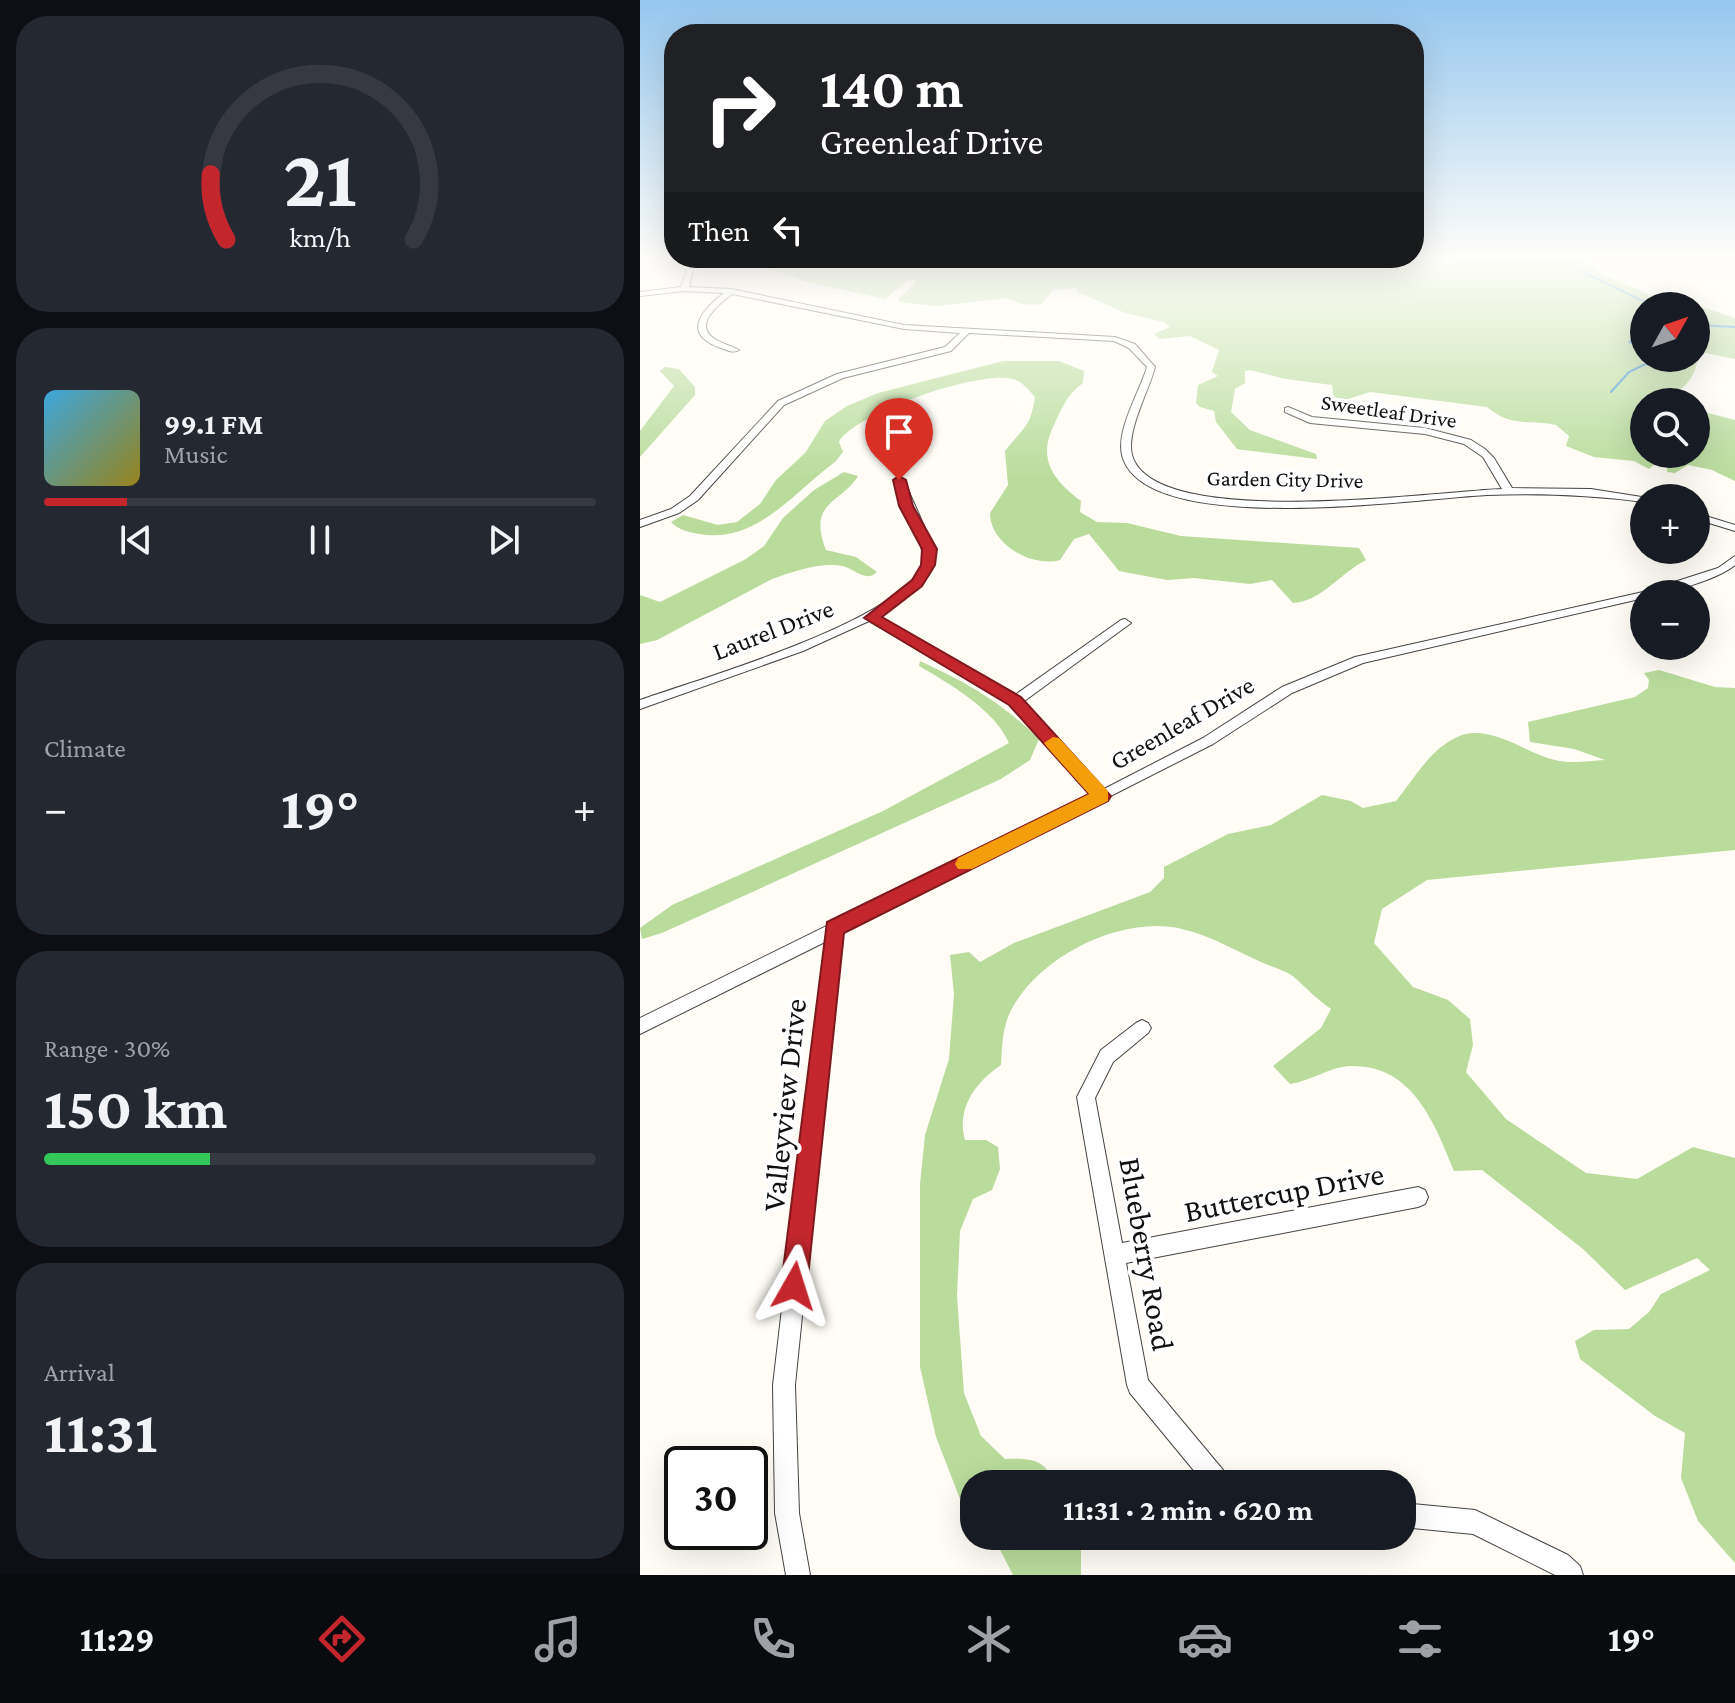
<!DOCTYPE html>
<meta charset="utf-8">
<style>
:root{--surface:#171b24;--page:#242831;--text:#f1f3f6;--muted:#9ea1a6;--line:#363941;--accent:#c4262e}
body{margin:0;font-family:"Crimson Pro",serif;background:var(--page);color:var(--text);height:100vh;display:flex;flex-direction:column;font-size:30px;white-space:nowrap}
*{box-sizing:border-box;margin:0}
p{font-size:26px;color:var(--muted)}
.icon{flex:none;width:44px;height:44px;fill:none;stroke:currentColor;stroke-width:2;stroke-linecap:round;stroke-linejoin:round}
.map{position:relative;flex:1;overflow:hidden}
.details{display:flex;flex-direction:column;gap:16px;padding:16px;background:#0d0f14;width:640px}
.details>*{flex:none}
.guide{position:absolute;left:24px;top:24px;width:760px;height:244px;border-radius:32px;box-shadow:0 8px 32px #0002;background:#202124;color:#fff;overflow:hidden}
.needle{width:52px;rotate:50deg}
.tools{position:absolute;left:990px;top:292px;display:grid;gap:16px}
.tools a{display:grid;place-items:center;width:80px;height:80px;border-radius:50%;background:var(--surface);box-shadow:0 8px 32px #0002;font-size:40px}
.speed{position:absolute;left:24px;top:1446px;display:flex;gap:16px;font-size:40px;font-weight:700;text-align:center}
.speed>*{display:grid;place-content:center;width:104px;height:104px;border-radius:50%;background:var(--surface);box-shadow:0 8px 32px #0002;line-height:1}
.speed .limit{border:4px solid #111;border-radius:12px;background:#fff;color:#111}
.pin{position:absolute;display:grid;place-items:center;width:68px;height:68px;color:#fff;margin:-82px -34px;border-radius:50% 50% 50% 0;rotate:-45deg;box-shadow:0 0 8px #0007}
.pin .icon{rotate:45deg}
.me{position:absolute;width:88px;margin:-44px;rotate:6deg;stroke-linejoin:round;filter:drop-shadow(0 0 6px #0008)}
.turn{display:flex;align-items:center;gap:28px;height:168px;padding:0 24px;font-size:36px}
.turn .icon{width:104px;height:104px;stroke-width:2.5}
.turn b{display:block;font-size:56px;line-height:68px}
.then{display:flex;align-items:center;height:76px;padding:0 24px;background:#0003;gap:16px;font-size:30px}
.big{font-size:60px;font-weight:700;line-height:1.1}
.details .tile{flex:1;display:flex;flex-direction:column;justify-content:center;gap:12px;min-width:0;padding:0 28px;border-radius:32px;background:var(--page)}
.details .dial{align-items:center;gap:0}
.dial svg{height:208px;overflow:visible;fill:none;stroke:var(--line);stroke-width:7;stroke-linecap:round;text-anchor:middle}
.dial text{fill:var(--text);stroke:none}
.song{display:flex;align-items:center;gap:24px}
.cover{width:96px;height:96px;border-radius:12px;background:linear-gradient(135deg,hsl(200 70% 55%),hsl(50 70% 35%))}
.played{height:8px;border-radius:4px;background:linear-gradient(90deg,var(--accent) 15%,var(--line) 15%)}
.keys{display:flex;justify-content:space-around;direction:ltr}
.heat{display:flex;justify-content:space-between;align-items:center;font-size:44px;direction:ltr}
.charge{height:12px;border-radius:6px;background:linear-gradient(90deg,#34c759 30%,var(--line) 0)}
.trip{position:absolute;left:320px;top:1470px;width:456px;height:80px;border-radius:32px;background:var(--surface);box-shadow:0 8px 32px #0002;font-weight:700;line-height:80px;text-align:center}
.tab-bar{display:flex;height:128px;justify-content:space-around;align-items:center;background:#090b0e;color:var(--muted)}
.tab-bar .icon{width:56px;height:56px}
.tab-bar .current{color:var(--accent)}
.tab-bar b{font-size:36px;color:var(--text)}
main{display:flex;flex:1;min-height:0}
.map>svg:first-child{display:block}
.forest{fill:#b9dc9c;fill-rule:evenodd}
.lines{fill:none;stroke-linecap:round;stroke-linejoin:round}
.stream{stroke:#3f96cf;stroke-width:2}
.minor-casing{stroke:#444;stroke-width:2}
.minor{fill:#fff;fill-rule:evenodd}
.route{fill:#c4262e;stroke:#7f191e;stroke-width:2}
.slow{fill:#f59e0b}
.labels{text-anchor:middle;dominant-baseline:central;stroke-width:8;stroke-linejoin:round;paint-order:stroke}
.far-street-label{font-size:22px;fill:#111;stroke:#fff}
.street-label{font-size:26px;fill:#111;stroke:#fff}
.near-street-label{font-size:32px;fill:#111;stroke:#fff}
</style>
<main>
<section class="details">
<div class="tile dial"><svg viewBox="0 0 100 80">
<path d="M14 69A42 42 0 1 1 86 69"/>
<path d="M14 69A42 42 0 0 1 8 44" stroke="#c4262e"/>
<text x="50" y="56" font-size="32" font-weight="700">21</text>
<text x="50" y="72" font-size="11">km/h</text>
</svg></div>
<div class="tile">
<div class="song"><i class="cover"></i><div><b>99.1 FM</b><p>Music</p></div></div>
<div class="played"></div>
<div class="keys"><svg class="icon" aria-label="previous" viewBox="0 0 24 24"><path d="M18 5L8 12l10 7zM5 5v14"/></svg><svg class="icon" aria-label="pause" viewBox="0 0 24 24"><path d="M8 5v14M16 5v14"/></svg><svg class="icon" aria-label="next" viewBox="0 0 24 24"><path d="M6 5l10 7-10 7zM19 5v14"/></svg></div>
</div>
<div class="tile"><p>Climate</p>
<div class="heat"><a>−</a><b class="big">19°</b><a>+</a></div>
</div>
<div class="tile"><p>Range · 30%</p><b class="big">150 km</b><div class="charge"></div></div>
<div class="tile"><p>Arrival</p><b class="big">11:31</b></div>
</section>
<div class="map">
<svg width="1095" height="1575" viewBox="0 0 1095 1575">
<rect width="100%" height="100%" fill="#fffdf5"/>
<!-- forest -->
<g class="forest">
<path d="M99,258H942L955,270L1009,295L1044,301L1095,318V359L1065,353L1058,357C1055,387 1028,402 1004,402V454H1056V410L1095,420V481L1072,470L1048,465L1035,473L1027,472V463L1020,460L1009,469L994,461L954,457L926,446L929,436L916,425C890,419 871,428 847,407L730,392L699,402L694,400L692,385L646,379L610,370L605,371V383L595,389L591,412L610,430L676,454L677,459L597,449L576,422L574,411L560,407L556,403L558,385L578,376L572,372L579,350L550,336L520,339L514,334L530,327L524,322L485,313L436,291L437,288L413,290L402,304C388,305 380,305 367,298L297,306L259,302V298L276,283L275,280H267L245,299L171,283ZM1056,306V358H1004V306Z"/>
<path d="M363,361H419L444,371L443,383C427,394 422,408 414,425C397,459 413,480 441,501L440,512L457,522L487,523L541,536L719,548L726,560C699,574 682,601 653,603L632,580L610,584L554,578L527,580L479,571L449,534L434,539L420,560C392,568 350,544 350,513L368,485L365,451C384,426 390,429 395,397C390,391 383,383 376,380C346,367 214,413 199,442L203,452L195,462C153,493 116,544 59,534C49,532 38,530 31,522L43,515L78,525L97,522L120,504L136,480L165,453L185,421L207,406L238,393Z"/>
<polygon points="25,367 39,369 55,387 55,395 0,457 0,431 34,386 20,371"/>
<path d="M204,472L218,476C201,504 167,501 186,550L216,557L237,572C225,583 216,569 202,566C181,562 152,572 132,579L17,640L0,644V595L20,602L106,559L124,546L143,518L174,490Z"/>
<path d="M280,661C328,683 361,702 399,739L390,760L361,779L22,933L2,939L0,928L32,905L243,811L369,743C355,710 310,684 279,666Z"/>
<path d="M1019,670L1075,687L1095,688V850L787,880L742,909L734,943L773,987L808,1000L830,1019L833,1045L826,1072L866,1119L946,1173L997,1179L1053,1147L1095,1158V1563L1058,1521L1041,1478L1045,1433L1015,1416L940,1359L935,1341L954,1330L989,1329L1009,1312L1021,1294L1070,1270L1057,1258L985,1290L943,1249L842,1170L814,1171C794,1121 771,1063 709,1066C691,1067 670,1081 650,1084L633,1066L681,1028L691,1009C677,999 666,988 654,977C645,970 631,967 621,962C594,950 572,936 542,929C481,914 392,959 368,1017C362,1033 362,1049 361,1065C336,1082 316,1108 325,1140H346L358,1147L360,1169L352,1190L333,1199L320,1231L317,1296L324,1393L341,1436L365,1459C387,1458 407,1458 414,1484H334V1525L329,1522L296,1437L280,1367V1184L285,1135L309,1059L314,994L310,955L329,952L340,962L374,943L510,892L524,878V867L588,834L631,825L682,795L711,801L723,808L756,801C774,779 789,751 815,738C847,721 885,753 915,760C930,764 949,761 965,760L934,749L890,742L888,722L995,697L1008,688L1009,680L1004,673Z"/>
<polygon points="353,1536 435,1536 441,1550 441,1575 373,1575"/>
</g>
<g class="lines">
<!-- stream -->
<g class="stream">
<polyline points="914,258 1013,306"/>
<polyline points="1056,325 1095,327"/>
<polyline points="1004,337 989,342 1004,349"/>
<polyline points="971,392 989,372 1018,358"/>
</g>
<!-- minor casing -->
<g class="minor-casing">
<g id="minor">
<path d="M27,258H36L54,267L49,287L91,289L264,325L475,337L495,344L515,367C509,391 486,431 492,455C513,532 798,491 862,489L843,457L824,444L785,434L670,423L645,412V408L648,407L672,417L785,428L831,440L845,449L854,458L872,488L951,489L1008,498H1004V502C951,495 899,493 847,495C780,498 503,540 482,455C476,430 500,391 507,367L489,348L474,341L329,333L311,351L203,378L144,405L58,500L39,513L0,527V520L31,509L50,496L138,401L197,374L305,347L320,333L264,329L92,294C79,304 52,325 75,339C83,344 92,346 99,350C92,353 89,351 81,348C42,335 60,311 84,293L44,291L0,296V292L41,287L47,270Z"/>
<path d="M259,477L264,480C270,497 298,550 294,565C287,585 256,606 238,616L375,695L481,620L485,619L491,623L383,702L464,789L563,738L642,687L715,657L1003,592L1078,568L1095,556V565C1077,580 1028,594 1004,594V598L723,663L652,693L573,744L201,933L155,1385L159,1513L170,1575H146L135,1513L133,1385L185,942L0,1034V1018L452,795L370,704L229,621L163,651L0,709V700C59,679 258,622 282,566C289,549 260,498 254,480Z"/>
<polygon points="1056,513 1095,525 1095,531 1056,519"/>
<polygon points="502,1020 508,1023 511,1028 508,1033 473,1062 455,1098 482,1243 778,1187 785,1190 788,1197 785,1204 778,1207 486,1263 508,1380 588,1476 591,1484 565,1484 490,1393 487,1385 437,1097 461,1050 496,1023"/>
<polygon points="762,1503 835,1510 928,1555 940,1566 943,1575 915,1575 833,1534 762,1527"/>
</g>
</g>
<!-- minor -->
<use href="#minor" class="minor"/>
</g>
<!-- sky -->
<linearGradient id="sky" x2="0" y2="1"><stop stop-color="#95c6ee"/><stop offset="0.54" stop-color="#fffefa"/><stop offset="1" stop-color="#fffefa" stop-opacity="0"/></linearGradient>
<rect width="1095" height="479" fill="url(#sky)"/>
<!-- route -->
<polygon class="route" points="259,476 266,480 273,506 297,549 295,565 282,586 242,617 381,697 471,796 468,801 204,933 167,1286 164,1296 154,1300 145,1296 141,1286 187,922 449,794 369,705 224,618 272,580 281,565 282,549 259,506 253,480"/>
<!-- slow -->
<polygon class="slow" points="413,737 419,738 468,791 468,801 332,869 318,869 315,864 318,858 449,794 407,747 404,743"/>
<g class="labels">
<!-- far-street labels -->
<g class="far-street-label">
<text transform="translate(749 411) rotate(8)">Sweetleaf Drive</text>
<text transform="translate(645 479) rotate(1)">Garden City Drive</text>
</g>
<!-- street labels -->
<g class="street-label">
<text transform="translate(133 630) rotate(-21)">Laurel Drive</text>
<text transform="translate(542 723) rotate(-30)">Greenleaf Drive</text>
</g>
<!-- near-street labels -->
<g class="near-street-label">
<text transform="translate(144 1105) rotate(-84)">Valleyview Drive</text>
<text transform="translate(644 1192) rotate(-11)">Buttercup Drive</text>
<text transform="translate(507 1254) rotate(80)">Blueberry Road</text>
</g>
</g>
</svg>
<div class="tools">
<a><svg class="needle" viewBox="-14 -14 28 28"><path d="M0-13l5 13h-10z" fill="#e53935"/><path d="M0 13l5-13h-10z" fill="#9ea1a6"/></svg></a>
<a><svg class="icon" aria-label="search" viewBox="0 0 24 24"><circle cx="10" cy="10" r="6"/><path d="M15 15l6 6"/></svg></a>
<a>+</a>
<a>−</a>
</div>
<div class="speed"><div class="limit">30</div></div>
<div class="pin" style="left:259px;top:480px;background:#d93025"><svg class="icon" aria-label="arrive" viewBox="0 0 24 24"><path d="M6 21V4h12l-3 4 3 4H6"/></svg></div>
<svg class="me" style="left:154px;top:1286px" viewBox="-20 -20 40 40"><path d="M0-17L14 15 0 8-14 15z" fill="#c4262e" stroke="#fff" stroke-width="4"/></svg>
<div class="trip">11:31 · 2 min · 620 m</div>
<div class="guide">
<div class="turn"><svg class="icon" aria-label="right" viewBox="0 0 24 24"><path d="M7 20v-9h11M14 6l5 5-5 5"/></svg><div><b>140 m</b>Greenleaf Drive</div></div>
<div class="then">Then<svg class="icon" aria-label="left" viewBox="0 0 24 24"><path d="M17 20v-9H6M10 6l-5 5 5 5"/></svg></div>
</div>
</div>
</main>
<nav class="tab-bar">
<b>11:29</b>
<svg class="icon current" aria-label="directions" viewBox="0 0 24 24"><path d="M12 3l9 9-9 9-9-9zM9 14v-3h6M13 9l2 2-2 2"/></svg>
<svg class="icon" aria-label="music" viewBox="0 0 24 24"><path d="M9 18V5l10-2v13"/><circle cx="6" cy="18" r="3"/><circle cx="16" cy="16" r="3"/></svg>
<svg class="icon" aria-label="phone" viewBox="0 0 24 24"><path d="M5 4h4l2 5-3 2q2 4 5 5l2-3 5 2v4C11 20 4 13 5 4z"/></svg>
<svg class="icon" aria-label="climate" viewBox="0 0 24 24"><path d="M12 3v18M4 7l16 10M4 17L20 7"/></svg>
<svg class="icon" aria-label="car" viewBox="0 0 24 24"><path d="M5 17H2v-5l4-1 3-4h7l3 4 3 1v5h-3M9 17h6M6 11h13"/><circle cx="7" cy="17" r="2"/><circle cx="17" cy="17" r="2"/></svg>
<svg class="icon" aria-label="filters" viewBox="0 0 24 24"><path d="M4 7h16M4 17h16"/><circle cx="9" cy="7" r="2"/><circle cx="15" cy="17" r="2"/></svg>
<b>19°</b>
</nav>
